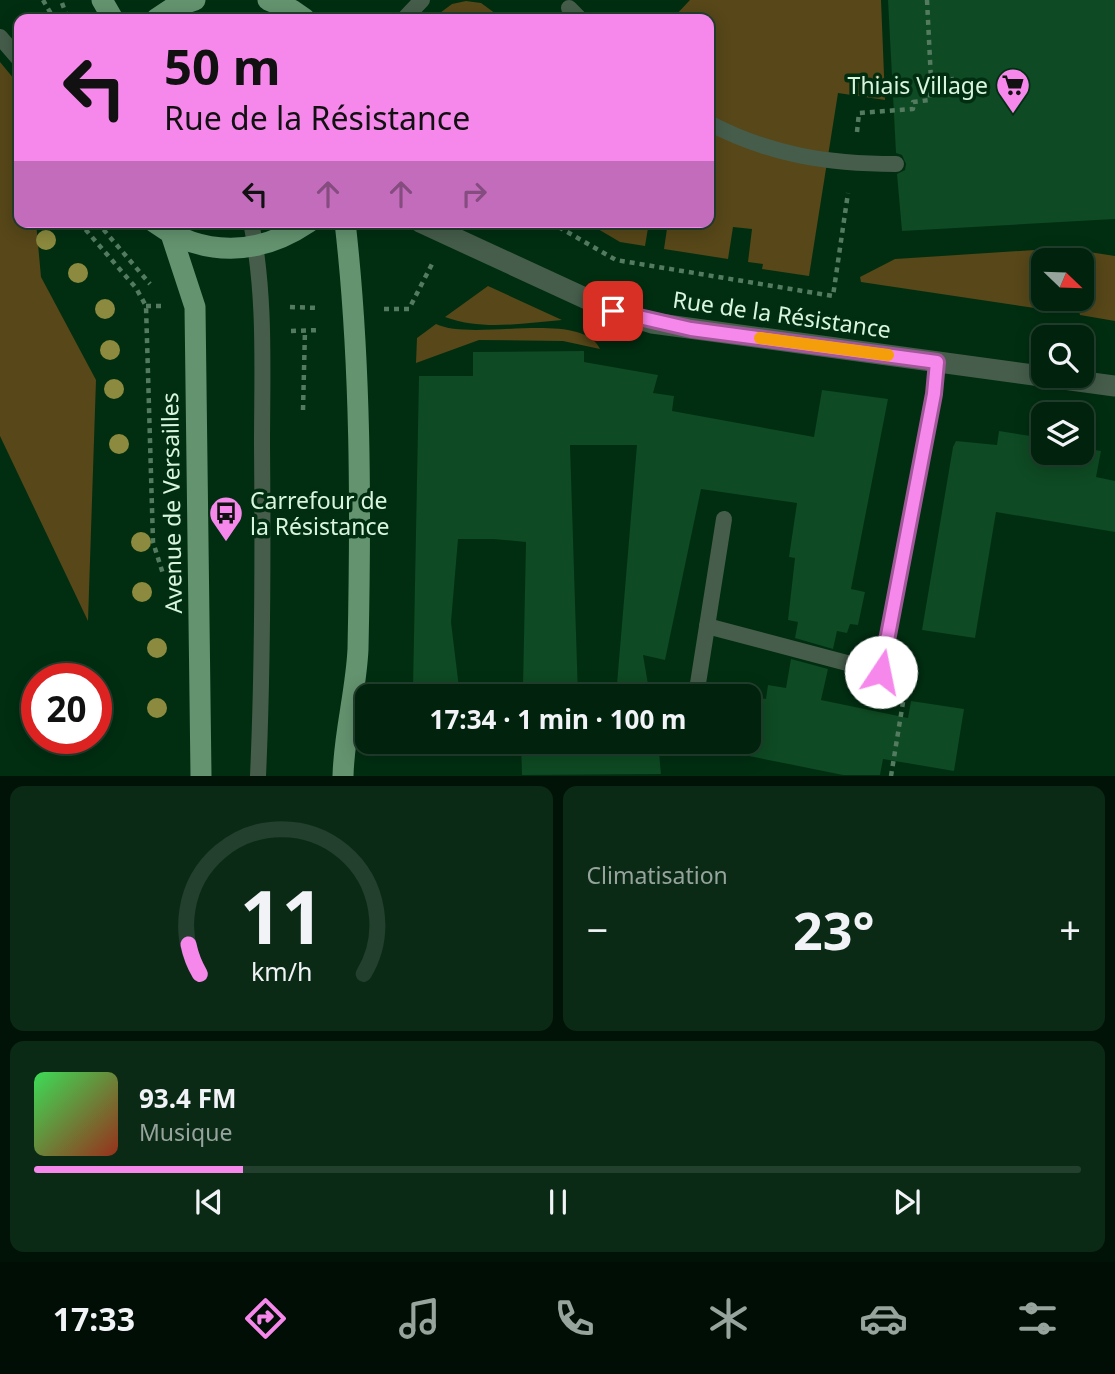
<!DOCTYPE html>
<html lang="fr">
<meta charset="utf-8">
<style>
:root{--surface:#01220d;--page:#0b2a16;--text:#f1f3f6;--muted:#96a49d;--line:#233f2e;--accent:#f688ec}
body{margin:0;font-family:"Noto Sans",sans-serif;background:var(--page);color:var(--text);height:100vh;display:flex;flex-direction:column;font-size:26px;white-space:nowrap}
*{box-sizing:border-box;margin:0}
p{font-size:23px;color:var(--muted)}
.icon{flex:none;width:38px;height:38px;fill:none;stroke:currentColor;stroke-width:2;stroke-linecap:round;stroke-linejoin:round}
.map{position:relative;height:776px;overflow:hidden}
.drawer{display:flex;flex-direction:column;gap:10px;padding:10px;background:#011307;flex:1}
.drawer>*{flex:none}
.guide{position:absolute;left:14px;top:14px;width:700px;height:214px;border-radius:14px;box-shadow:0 4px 18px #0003,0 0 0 2px var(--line);background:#f688ec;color:#111;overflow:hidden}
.needle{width:46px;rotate:113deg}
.tools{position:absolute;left:1031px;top:248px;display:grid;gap:14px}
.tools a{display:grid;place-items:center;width:63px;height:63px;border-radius:14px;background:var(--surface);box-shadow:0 4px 18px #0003,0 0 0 2px var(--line);font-size:35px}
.speed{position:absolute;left:21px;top:663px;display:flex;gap:14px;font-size:35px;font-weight:700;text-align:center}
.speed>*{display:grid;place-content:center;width:91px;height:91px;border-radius:50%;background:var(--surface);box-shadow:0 4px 18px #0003,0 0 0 2px var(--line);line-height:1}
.speed .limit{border:10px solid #d22;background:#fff;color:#111}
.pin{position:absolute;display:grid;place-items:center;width:60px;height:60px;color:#fff;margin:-30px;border-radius:14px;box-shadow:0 4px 10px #0006}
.me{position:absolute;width:77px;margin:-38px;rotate:11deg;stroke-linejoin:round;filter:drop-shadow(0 0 5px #0008)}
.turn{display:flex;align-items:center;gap:24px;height:147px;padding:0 35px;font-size:32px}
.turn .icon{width:91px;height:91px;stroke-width:2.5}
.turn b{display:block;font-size:49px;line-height:60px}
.lanes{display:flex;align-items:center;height:66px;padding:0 35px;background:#0003;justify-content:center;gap:35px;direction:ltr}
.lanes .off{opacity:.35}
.big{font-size:52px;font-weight:700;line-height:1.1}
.drawer .widget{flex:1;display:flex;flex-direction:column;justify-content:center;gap:10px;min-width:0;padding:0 24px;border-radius:14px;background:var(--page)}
.drawer .dial{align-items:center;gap:0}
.dial svg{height:182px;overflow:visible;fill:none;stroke:var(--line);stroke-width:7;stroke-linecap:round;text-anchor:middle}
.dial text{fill:var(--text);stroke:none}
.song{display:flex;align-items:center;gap:21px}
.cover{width:84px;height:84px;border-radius:10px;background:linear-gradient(135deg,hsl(130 70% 55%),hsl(10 70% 35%))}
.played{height:7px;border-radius:4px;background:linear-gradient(90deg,var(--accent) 20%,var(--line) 20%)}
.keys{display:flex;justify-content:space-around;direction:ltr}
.heat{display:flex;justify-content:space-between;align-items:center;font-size:38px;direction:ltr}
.drawer .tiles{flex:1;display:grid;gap:10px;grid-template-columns:1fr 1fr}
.widget:last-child{grid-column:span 2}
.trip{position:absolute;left:355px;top:684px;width:406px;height:70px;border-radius:14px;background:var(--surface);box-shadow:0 4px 18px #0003,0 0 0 2px var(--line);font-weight:700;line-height:70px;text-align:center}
.tab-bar{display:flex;height:112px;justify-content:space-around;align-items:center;background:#000e05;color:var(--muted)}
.tab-bar .icon{width:49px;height:49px}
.tab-bar .current{color:var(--accent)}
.tab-bar b{font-size:32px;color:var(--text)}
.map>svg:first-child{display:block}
.green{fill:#574719}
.building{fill:#0e4a23}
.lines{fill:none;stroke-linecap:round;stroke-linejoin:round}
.path{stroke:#547b60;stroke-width:4.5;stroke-dasharray:5 5;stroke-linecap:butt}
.lane{stroke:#465d4b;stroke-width:16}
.street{stroke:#465d4b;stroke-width:21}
.primary{stroke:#64936f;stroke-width:21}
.lane-bridge{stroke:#465d4b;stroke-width:16}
.tree{fill:#8c8a3e}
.route-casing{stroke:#a05899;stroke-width:18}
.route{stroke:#f688ec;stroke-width:12}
.slow{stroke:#f59e0b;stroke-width:12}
.labels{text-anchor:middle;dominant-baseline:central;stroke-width:7;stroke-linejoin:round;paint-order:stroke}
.poi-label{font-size:23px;fill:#d8f5dd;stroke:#012e11;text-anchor:end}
.street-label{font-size:23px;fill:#d8f5dd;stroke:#012e11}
</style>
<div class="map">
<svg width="1115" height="776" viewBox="0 0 1115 776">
<rect width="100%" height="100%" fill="#012e11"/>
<!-- green -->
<g class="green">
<polygon points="690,0 881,0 885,100 838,93 809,276 762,269 763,264 748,262 752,229 733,227 728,259 664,249 668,222 709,222 709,19 672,19"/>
<polygon points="466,1 481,3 503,19 432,19 452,4"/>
<polygon points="0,62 19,85 19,222 36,222 41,277 96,380 88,621 0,436"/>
<polygon points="586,222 649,222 645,246 620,242"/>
<polygon points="1050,249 1050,261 1043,261 1043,299 1048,299 1048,310 861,282 860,277 895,259"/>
<polygon points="1070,249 1115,256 1115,321 1080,315 1076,299 1082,299 1082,261 1070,261"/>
<path d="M488,286L562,320C524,323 482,331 445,317Z"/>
<path d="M436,324C473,342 581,309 600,349L563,341L479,340L416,363L417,338Z"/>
</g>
<!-- building -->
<g class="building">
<polygon points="888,0 1115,0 1115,219 902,231 897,174 905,170 906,164 902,155 896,153"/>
<polygon points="584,351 584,362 658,375 653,393 674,396 672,411 814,437 822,390 888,399 851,589 865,592 858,625 850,624 847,633 837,631 833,649 795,638 798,622 788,620 795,558 789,557 797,503 701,489 665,660 643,655 650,696 616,696 637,445 570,445 578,696 520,696 519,686 523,686 526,542 493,539 458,539 451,622 460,696 425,696 413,688 419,376 473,376 473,352"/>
<polygon points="999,431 1037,437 1036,442 1043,443 1043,453 1082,453 1082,448 1101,451 1096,477 1115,481 1115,532 996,512 975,638 922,630 953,447 956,441 997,445"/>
<polygon points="791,659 828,669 821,700 908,718 911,701 964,709 954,771 883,759 880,775 843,775 749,756 749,696 766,699 768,685 786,688"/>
<polygon points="521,742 658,742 661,774 522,775"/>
</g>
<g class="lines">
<!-- path -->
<g class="path">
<polyline points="43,0 54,19"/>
<polyline points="927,0 931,80 954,79"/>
<polyline points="62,3 68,19"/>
<polyline points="857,132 859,113 913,109 913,102 930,100 931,80"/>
<polyline points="79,222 136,288 146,306 153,542 163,574"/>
<polyline points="97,222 150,284"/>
<polyline points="550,222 616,260 833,296 848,193"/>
<polyline points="146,306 162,306"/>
<polyline points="290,307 320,308"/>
<polyline points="384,309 409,309 432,264"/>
<polyline points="291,331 321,330"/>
<polyline points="303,410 305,330"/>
<polyline points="891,776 905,690"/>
</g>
<!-- lane -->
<g class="lane">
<polyline points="569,8 580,19"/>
<polyline points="404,19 422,0"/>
<polyline points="0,37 19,59"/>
<path d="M251,222C266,296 262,370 262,445C263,556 263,665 258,776"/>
<polyline points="707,626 881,672 934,394 937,362"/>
<polyline points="696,696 724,519"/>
</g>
<!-- street -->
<polyline class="street" points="420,222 613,311 652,323 1115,386"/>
<!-- primary -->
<g class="primary">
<polyline points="102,0 113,19"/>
<polyline points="268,0 292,10 305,19"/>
<polyline points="156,19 174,7 195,0"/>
<path d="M154,222C203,258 259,256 309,222"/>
<polyline points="171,234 195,307 201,776"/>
<path d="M343,776C344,733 356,692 358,649C361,509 361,361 345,222"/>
</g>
<!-- lane-bridge -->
<path class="lane-bridge" d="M709,123C770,155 828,164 896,164"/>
</g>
<!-- trees -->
<g class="tree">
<circle cx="46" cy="240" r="10"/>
<circle cx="78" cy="273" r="10"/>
<circle cx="105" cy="309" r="10"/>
<circle cx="110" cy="350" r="10"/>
<circle cx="114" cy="389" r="10"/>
<circle cx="119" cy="444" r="10"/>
<circle cx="141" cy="542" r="10"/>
<circle cx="142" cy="592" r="10"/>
<circle cx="157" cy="648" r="10"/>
<circle cx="157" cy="708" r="10"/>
</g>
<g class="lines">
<!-- route casing -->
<g class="route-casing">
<polyline id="route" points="613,311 691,329 937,362 934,394 881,672"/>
</g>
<!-- route -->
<use href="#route" class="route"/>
<!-- slow -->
<polyline class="slow" points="760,338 888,355"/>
</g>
<!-- icons -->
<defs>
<g id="supermarket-pin" transform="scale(1.75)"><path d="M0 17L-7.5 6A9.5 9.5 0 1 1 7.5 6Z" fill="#f688ec" stroke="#012e11"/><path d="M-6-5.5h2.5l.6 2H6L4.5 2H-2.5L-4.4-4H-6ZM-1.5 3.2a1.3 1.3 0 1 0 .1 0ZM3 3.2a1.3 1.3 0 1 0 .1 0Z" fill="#111"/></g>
<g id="bus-pin" transform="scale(1.75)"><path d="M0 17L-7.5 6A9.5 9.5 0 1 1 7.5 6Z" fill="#f688ec" stroke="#012e11"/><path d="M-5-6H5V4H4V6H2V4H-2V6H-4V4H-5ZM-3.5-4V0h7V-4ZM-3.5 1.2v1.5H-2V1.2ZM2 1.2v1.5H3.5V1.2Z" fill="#111"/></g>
</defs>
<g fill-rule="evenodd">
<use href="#supermarket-pin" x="1013" y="85"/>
<use href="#bus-pin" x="226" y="513"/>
</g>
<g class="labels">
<!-- poi labels -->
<g class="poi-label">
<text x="988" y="85">Thiais Village</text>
<text x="250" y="500" text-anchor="start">Carrefour de<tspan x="250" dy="26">la Résistance</tspan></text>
</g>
<!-- street labels -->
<g class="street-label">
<text transform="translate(782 314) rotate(8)">Rue de la Résistance</text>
<text transform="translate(171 503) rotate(-91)">Avenue de Versailles</text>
</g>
</g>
</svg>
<div class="tools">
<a><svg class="needle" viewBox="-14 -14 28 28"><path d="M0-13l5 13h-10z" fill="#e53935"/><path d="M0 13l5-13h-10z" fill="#96a49d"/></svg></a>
<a><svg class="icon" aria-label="search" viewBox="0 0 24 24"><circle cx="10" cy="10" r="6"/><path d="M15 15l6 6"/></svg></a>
<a><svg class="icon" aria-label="layers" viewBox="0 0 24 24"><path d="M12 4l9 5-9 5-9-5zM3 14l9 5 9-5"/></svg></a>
</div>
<div class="speed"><div class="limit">20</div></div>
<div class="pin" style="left:613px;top:311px;background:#d93025"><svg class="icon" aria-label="arrive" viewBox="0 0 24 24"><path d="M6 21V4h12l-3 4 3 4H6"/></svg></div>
<svg class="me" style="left:881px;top:672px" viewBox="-20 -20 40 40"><circle r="19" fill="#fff"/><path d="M0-13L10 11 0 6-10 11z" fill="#f688ec"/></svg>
<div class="trip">17:34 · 1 min · 100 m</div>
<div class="guide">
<div class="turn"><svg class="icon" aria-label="left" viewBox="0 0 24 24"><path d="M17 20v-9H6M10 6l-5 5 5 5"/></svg><div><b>50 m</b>Rue de la Résistance</div></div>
<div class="lanes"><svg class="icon" aria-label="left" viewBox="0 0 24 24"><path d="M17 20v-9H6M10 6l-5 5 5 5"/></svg><svg class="icon off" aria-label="ahead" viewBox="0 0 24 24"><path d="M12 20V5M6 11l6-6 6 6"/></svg><svg class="icon off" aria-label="ahead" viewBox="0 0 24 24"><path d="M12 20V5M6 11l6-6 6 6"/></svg><svg class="icon off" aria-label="right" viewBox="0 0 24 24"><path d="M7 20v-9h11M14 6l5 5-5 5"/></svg></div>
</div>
</div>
<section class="drawer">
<div class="tiles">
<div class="widget dial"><svg viewBox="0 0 100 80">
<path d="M14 69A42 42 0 1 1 86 69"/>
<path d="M14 69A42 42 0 0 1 9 56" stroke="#f688ec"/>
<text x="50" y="56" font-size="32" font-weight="700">11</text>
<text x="50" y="72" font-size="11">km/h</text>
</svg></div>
<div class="widget"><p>Climatisation</p>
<div class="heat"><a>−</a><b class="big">23°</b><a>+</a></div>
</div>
<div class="widget">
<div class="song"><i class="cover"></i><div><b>93.4 FM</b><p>Musique</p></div></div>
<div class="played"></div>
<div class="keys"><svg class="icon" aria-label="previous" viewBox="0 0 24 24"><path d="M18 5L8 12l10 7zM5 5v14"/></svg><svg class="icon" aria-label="pause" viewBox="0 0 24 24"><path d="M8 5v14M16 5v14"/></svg><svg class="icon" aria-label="next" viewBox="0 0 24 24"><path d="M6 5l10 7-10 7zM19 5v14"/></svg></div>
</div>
</div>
</section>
<nav class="tab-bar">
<b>17:33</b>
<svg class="icon current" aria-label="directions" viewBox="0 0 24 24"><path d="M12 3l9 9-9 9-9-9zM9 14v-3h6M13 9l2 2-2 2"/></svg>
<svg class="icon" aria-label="music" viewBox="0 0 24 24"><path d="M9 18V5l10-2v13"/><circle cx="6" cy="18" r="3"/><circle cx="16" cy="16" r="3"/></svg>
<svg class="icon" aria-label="phone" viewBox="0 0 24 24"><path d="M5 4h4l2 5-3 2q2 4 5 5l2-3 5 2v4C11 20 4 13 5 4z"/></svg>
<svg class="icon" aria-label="climate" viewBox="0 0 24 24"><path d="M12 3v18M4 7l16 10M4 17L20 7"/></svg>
<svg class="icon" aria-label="car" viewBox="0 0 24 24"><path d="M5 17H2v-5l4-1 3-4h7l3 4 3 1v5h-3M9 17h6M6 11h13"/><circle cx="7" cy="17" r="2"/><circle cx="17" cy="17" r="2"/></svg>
<svg class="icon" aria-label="filters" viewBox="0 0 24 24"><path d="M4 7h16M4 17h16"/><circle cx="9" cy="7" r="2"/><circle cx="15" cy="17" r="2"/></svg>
</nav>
